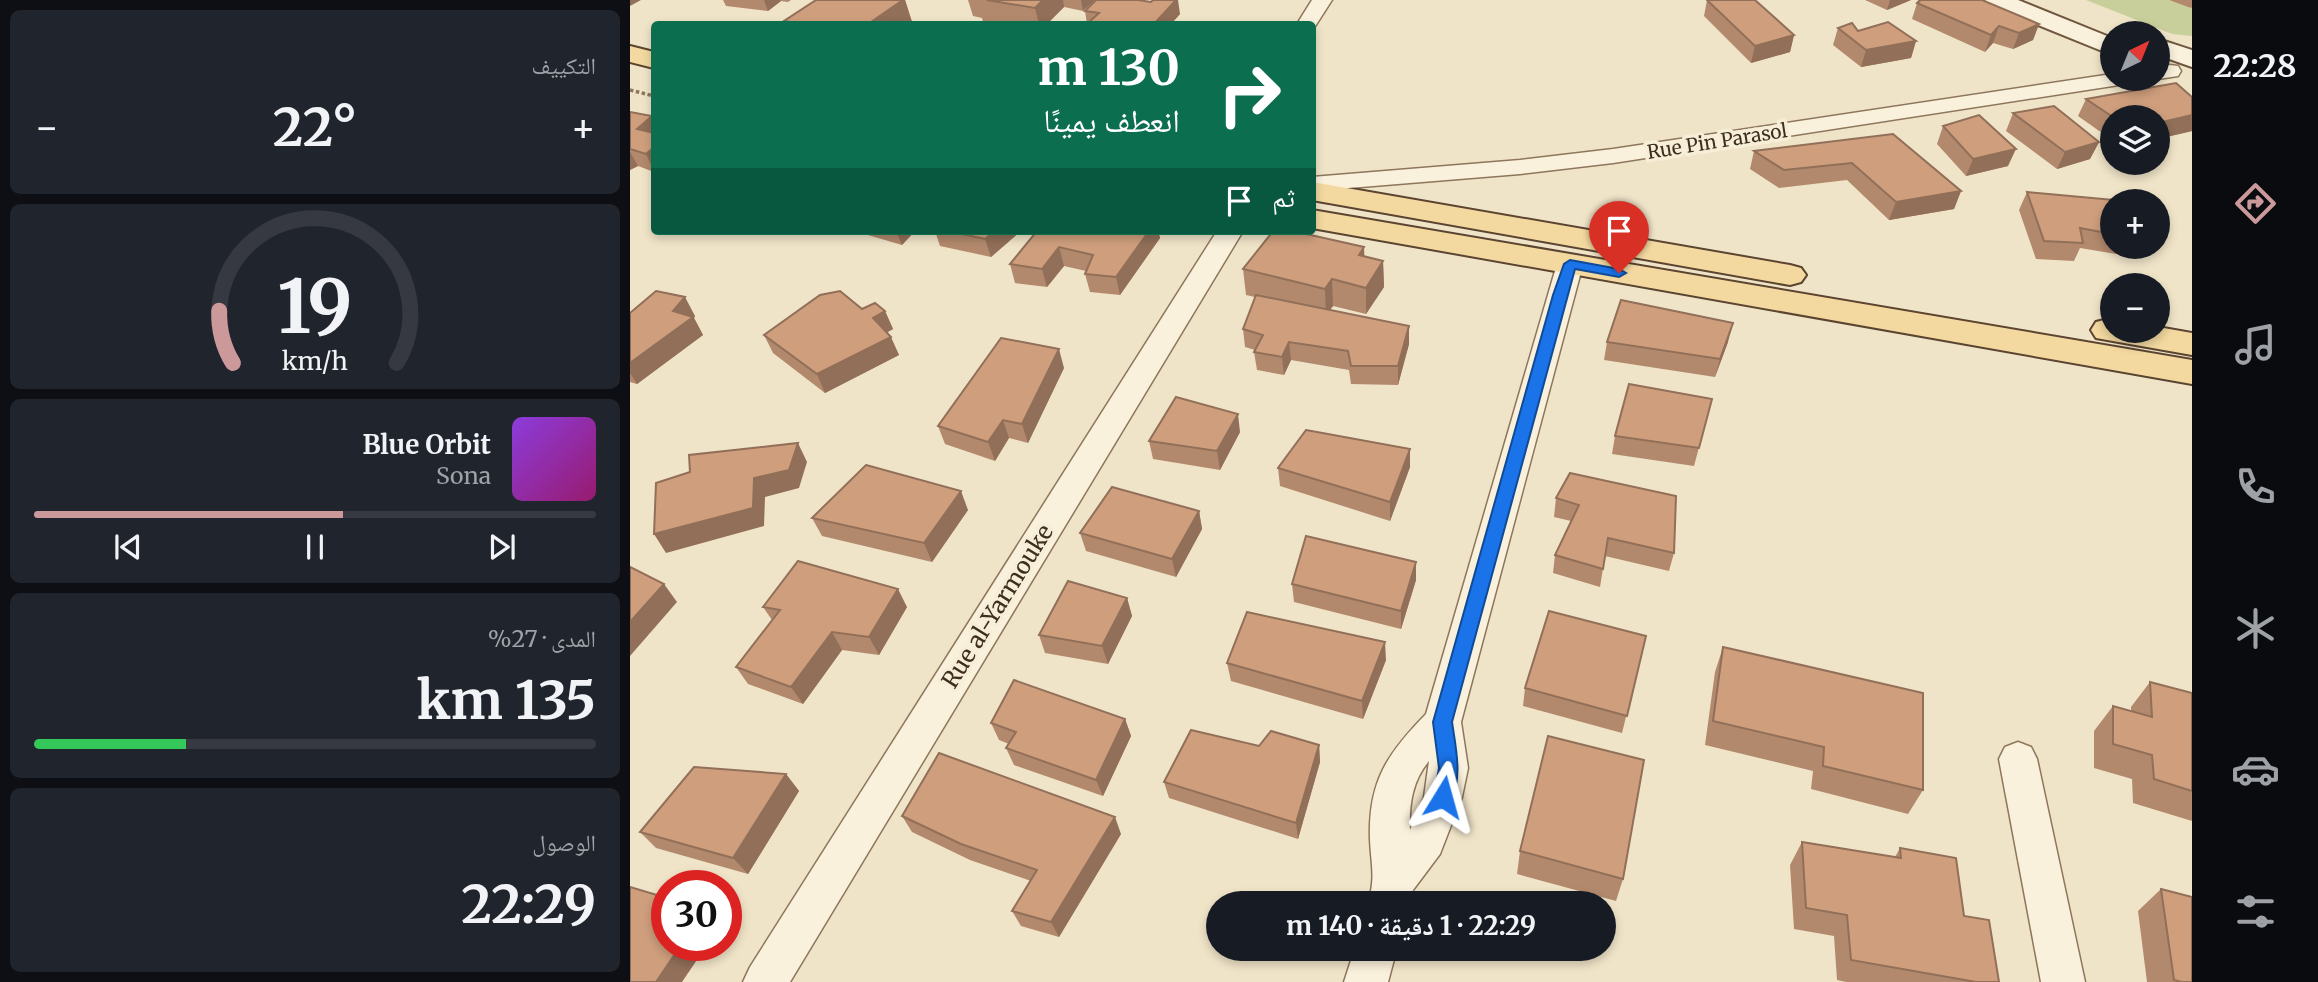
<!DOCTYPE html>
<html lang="ar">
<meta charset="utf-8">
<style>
:root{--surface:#171b24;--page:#20242c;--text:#f1f3f6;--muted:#9ea1a6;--line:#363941;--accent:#cc999b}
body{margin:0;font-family:Merriweather,"Noto Naskh Arabic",serif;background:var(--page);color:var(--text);direction:rtl;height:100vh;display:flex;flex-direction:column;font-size:26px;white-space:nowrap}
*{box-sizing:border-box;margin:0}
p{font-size:23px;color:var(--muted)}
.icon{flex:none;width:38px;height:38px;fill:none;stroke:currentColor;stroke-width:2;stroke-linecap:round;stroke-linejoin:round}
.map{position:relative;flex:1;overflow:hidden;direction:ltr}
.drawer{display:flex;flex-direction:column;gap:10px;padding:10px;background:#0d0f14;width:630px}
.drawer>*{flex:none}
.top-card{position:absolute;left:21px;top:21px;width:665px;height:214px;border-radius:7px;box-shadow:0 4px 10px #0003;direction:rtl;background:#0b6e4f;color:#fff;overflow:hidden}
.needle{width:46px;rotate:43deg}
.fabs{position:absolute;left:1470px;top:21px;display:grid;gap:14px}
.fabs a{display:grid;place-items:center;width:70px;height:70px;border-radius:50%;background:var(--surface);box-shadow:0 4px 10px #0003;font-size:35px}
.speed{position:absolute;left:21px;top:870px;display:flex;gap:14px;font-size:35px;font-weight:700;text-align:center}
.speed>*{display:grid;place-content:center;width:91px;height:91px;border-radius:50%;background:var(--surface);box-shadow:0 4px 10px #0003;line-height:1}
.speed .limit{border:10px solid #d22;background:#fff;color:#111}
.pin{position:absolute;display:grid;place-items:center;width:60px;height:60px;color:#fff;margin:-72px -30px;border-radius:50% 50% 50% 0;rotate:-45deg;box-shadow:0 0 7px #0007}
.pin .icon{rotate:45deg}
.me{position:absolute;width:77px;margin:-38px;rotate:8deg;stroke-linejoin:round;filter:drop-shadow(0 0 5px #0008)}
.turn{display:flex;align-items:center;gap:24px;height:147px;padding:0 21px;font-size:32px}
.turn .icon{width:91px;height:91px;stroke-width:2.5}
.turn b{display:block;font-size:49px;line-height:60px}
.then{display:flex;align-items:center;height:66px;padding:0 21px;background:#0003;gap:14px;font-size:26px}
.big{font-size:52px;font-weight:700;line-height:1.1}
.drawer .widget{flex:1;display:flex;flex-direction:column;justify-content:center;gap:10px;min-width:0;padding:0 24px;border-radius:10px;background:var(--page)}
.drawer .dial{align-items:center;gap:0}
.dial svg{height:182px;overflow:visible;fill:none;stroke:var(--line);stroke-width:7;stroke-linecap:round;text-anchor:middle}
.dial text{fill:var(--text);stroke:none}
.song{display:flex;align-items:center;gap:21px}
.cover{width:84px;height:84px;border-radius:10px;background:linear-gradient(135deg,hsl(270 70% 55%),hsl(320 70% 35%))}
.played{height:7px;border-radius:4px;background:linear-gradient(90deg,var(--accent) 55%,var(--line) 55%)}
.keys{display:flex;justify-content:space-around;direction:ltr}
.heat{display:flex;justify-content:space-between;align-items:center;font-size:38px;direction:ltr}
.charge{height:10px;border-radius:5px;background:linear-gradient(90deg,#34c759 27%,var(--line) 0)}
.trip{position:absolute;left:576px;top:891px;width:410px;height:70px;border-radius:35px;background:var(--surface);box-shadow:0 4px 10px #0003;font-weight:700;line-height:70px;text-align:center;direction:rtl}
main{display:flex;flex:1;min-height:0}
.tabs{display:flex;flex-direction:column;width:126px;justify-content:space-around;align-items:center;background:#090b0e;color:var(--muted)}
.tabs .icon{width:49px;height:49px}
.tabs .on{color:var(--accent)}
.tabs b{font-size:32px;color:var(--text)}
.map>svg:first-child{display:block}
.green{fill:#c9cf9b}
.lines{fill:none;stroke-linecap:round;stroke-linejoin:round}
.minor-casing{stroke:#8d765c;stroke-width:3}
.secondary-casing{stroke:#6f573f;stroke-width:4}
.primary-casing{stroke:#5b4430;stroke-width:4}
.path{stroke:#8d765c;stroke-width:3.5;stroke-dasharray:3.5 2.5;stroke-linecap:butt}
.minor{fill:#faf1dc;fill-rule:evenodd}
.secondary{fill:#faf1dc;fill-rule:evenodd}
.primary{fill:#f3d9a0;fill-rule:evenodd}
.wall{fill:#b2896c}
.shaded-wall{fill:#916f58}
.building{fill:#cf9f7d;stroke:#916f58;stroke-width:2}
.route{fill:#1a73e8;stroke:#114b97;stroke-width:2}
.labels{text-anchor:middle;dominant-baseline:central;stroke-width:7;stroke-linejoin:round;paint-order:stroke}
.far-street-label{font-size:19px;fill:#3d2e20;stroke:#f7eed8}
.street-label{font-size:23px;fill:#3d2e20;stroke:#f7eed8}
</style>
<main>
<nav class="tabs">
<b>22:28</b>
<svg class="icon on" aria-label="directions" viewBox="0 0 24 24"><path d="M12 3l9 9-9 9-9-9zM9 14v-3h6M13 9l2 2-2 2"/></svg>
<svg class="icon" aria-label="music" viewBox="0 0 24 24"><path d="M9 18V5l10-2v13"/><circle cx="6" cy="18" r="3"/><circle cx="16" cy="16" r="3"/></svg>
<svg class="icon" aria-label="phone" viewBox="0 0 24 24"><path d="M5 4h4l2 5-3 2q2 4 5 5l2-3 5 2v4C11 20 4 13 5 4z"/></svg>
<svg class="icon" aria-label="climate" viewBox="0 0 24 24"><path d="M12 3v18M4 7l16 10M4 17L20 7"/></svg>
<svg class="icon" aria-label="car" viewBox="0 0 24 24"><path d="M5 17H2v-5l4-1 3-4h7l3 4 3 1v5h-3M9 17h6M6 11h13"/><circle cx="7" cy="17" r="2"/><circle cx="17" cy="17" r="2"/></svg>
<svg class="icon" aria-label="filters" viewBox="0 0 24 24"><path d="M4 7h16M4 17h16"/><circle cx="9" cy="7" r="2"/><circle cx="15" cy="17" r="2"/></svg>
</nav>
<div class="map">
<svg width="1562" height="982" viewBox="0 0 1562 982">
<rect width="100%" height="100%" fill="#f0e4c8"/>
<!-- green -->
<polygon class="green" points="1456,0 1539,0 1562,7 1562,36 1542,34"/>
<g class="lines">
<!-- minor casing -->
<g class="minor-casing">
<g id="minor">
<polygon points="682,0 702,0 684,28 682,24 667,24"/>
<polygon points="1540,65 1548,66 1551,71 1548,76 1528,79 1525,79 1528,79 1528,67"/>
<polygon points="1482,74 1482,79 1500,79 1497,84 1489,85 983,163 890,174 682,191 682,177 890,160 983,149"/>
<polygon points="587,231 613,231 160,982 113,982 120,967"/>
<path d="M940,256L949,258L953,264L831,722L838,768L832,797L810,854L783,890L780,903H738C746,877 741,865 740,839C738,781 758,753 796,714L927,264L931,258ZM799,761L794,797L780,830C779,805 782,781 799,761Z"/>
<polygon points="1388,742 1401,747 1407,759 1455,982 1411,982 1369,759 1375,747"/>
<polygon points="725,948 767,948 758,982 714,982"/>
</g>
</g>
<!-- secondary casing -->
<g class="secondary-casing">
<g id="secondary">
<polygon points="1355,0 1388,0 1482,38 1482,55 1359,5"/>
<polygon points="1528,39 1562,50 1562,67 1528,55"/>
</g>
</g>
<!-- primary casing -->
<g class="primary-casing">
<g id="primary">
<polygon points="0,46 24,52 24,68 0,62"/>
<polygon points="682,182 1160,265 1171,268 1176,275 1171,282 1160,285 682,200"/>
<polygon points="682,210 1562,360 1562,384 682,228"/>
<polygon points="1478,319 1482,320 1482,331 1528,331 1528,327 1562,333 1562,355 1466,338 1461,330 1466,322"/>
</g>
</g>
<!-- path -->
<polyline class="path" points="0,90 24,96"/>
<!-- minor -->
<use href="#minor" class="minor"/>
<!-- secondary -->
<use href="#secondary" class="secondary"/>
<!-- primary -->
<use href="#primary" class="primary"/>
</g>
<!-- wall -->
<g class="wall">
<polygon points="93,0 161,0 158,2 151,1 138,11 96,6"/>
<polygon points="186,0 275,0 282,22 279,24 156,24 154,21"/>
<polygon points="338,0 465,0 453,11 434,7 417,24 369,24 353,22 352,18 343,16"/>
<polygon points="1077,0 1164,35 1160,52 1121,63 1074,16"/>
<polygon points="1235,0 1281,0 1257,10"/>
<polygon points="1288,0 1352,0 1409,24 1403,40 1383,49 1363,43 1355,52 1282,19"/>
<polygon points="1539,0 1562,0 1562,7 1561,8"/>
<polygon points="455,11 550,14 541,24 457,24"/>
<polygon points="1208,28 1228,31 1286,41 1281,58 1231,67 1203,45"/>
<polygon points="1562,97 1562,131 1528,139 1528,117 1482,117 1482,140 1448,116 1456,99"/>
<polygon points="0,112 22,116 24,120 24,172 8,166 0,170"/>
<polygon points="1383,113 1469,142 1460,159 1427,169 1376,131"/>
<polygon points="1313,126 1378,166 1336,176 1307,144"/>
<polygon points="1263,134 1331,191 1324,209 1259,220 1217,180 1149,188 1120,169 1124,151"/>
<polygon points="1397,192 1482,201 1482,247 1503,247 1498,256 1450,248 1444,261 1406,259 1389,210"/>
<polygon points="224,231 285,231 272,245"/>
<polygon points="305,231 391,231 361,257 310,246"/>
<polygon points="407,231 528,231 530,238 490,295 460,292 455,274 456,271 434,266 417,287 385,283 380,264"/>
<polygon points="735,257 753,261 754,287 736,314 703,306 700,310 779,344 768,385 721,384 719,370 661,360 654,375 627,370 624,352 625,350 615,347 613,329 625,297 616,295 613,269"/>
<polygon points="232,309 255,311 263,329 257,332 269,355 195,393 143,353 134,335"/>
<polygon points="0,313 65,316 64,318 73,335 7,384 0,382"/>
<polygon points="977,342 1098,342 1085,377 974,360"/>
<polygon points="434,368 398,443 379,438 365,461 315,444 308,426"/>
<polygon points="1082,399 1064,466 982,454 985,436"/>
<polygon points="610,432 590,470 523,459 519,441"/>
<polygon points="780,449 780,467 760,521 650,486 648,468"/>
<polygon points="940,473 1044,553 1039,571 975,556 970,587 923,573 925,555 941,521 924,517 926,498"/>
<polygon points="338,510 302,562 192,536 182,518"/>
<polygon points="569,511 572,529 546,577 456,551 450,533"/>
<polygon points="786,580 771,629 664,602 662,584"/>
<polygon points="497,598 502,616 478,664 415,653 409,635"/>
<polygon points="133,607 277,607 249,655 212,650 173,704 118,684 106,667 142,620"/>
<polygon points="1016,636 992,733 893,706 895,688"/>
<polygon points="1093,647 1293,790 1278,814 1181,789 1183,771 1075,745 1085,672"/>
<polygon points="756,660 733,719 601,681 597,663"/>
<polygon points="1520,682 1562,693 1562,821 1503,803 1502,779 1464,768 1464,731 1483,706 1501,711 1501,707"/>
<polygon points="495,719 501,736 473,796 384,765 376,748 379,744 369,740 361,723"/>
<polygon points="689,745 690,762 668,839 539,798 534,782 629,746"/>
<polygon points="156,774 169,791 118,874 26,848 10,832"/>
<polygon points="272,816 491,834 429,937 391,926 382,911 401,881 340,860 282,832"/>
<polygon points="1172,842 1265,857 1270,848 1334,916 1369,982 1216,982 1207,980 1204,936 1164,929 1160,865"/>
<polygon points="890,851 993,879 986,901 887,874"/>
<polygon points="1531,889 1562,982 1517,982 1508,911"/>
</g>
<!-- shaded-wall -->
<g class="shaded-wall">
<polygon points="0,0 11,0 0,6"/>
<polygon points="134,0 150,0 151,1 138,11"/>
<polygon points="273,0 275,0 282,22 279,24 238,24"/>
<polygon points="413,0 433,0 434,7 417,24 409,24 405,8"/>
<polygon points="451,0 465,0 453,11"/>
<polygon points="546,0 548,0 550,14 541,24 524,24"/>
<polygon points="1260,0 1281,0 1257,10"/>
<polygon points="1409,24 1403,40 1383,49 1389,33"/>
<polygon points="1369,26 1363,43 1355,52 1361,35"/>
<polygon points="1164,35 1160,52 1121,63 1125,46"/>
<polygon points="1286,41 1281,58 1231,67 1236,50"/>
<polygon points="1562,115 1562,131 1528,139 1528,123"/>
<polygon points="22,116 24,120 24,139 7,129"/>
<polygon points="1469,142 1460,159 1427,169 1435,152"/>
<polygon points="24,147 24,171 16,154"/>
<polygon points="1386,149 1378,166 1336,176 1343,159"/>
<polygon points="0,152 8,166 0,170"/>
<polygon points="1331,191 1324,209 1259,220 1266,202"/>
<polygon points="266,231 285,231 272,245"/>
<polygon points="365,231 391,231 361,257 355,239"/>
<polygon points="519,231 528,231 530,238 490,295 486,277"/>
<polygon points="429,247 434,266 417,287 412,269"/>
<polygon points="734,247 735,273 729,255"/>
<polygon points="753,261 754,287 736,314 736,288"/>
<polygon points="702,279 703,306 696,315 695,289"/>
<polygon points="55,297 65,316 64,318 73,335 7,384 0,373 0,363"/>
<polygon points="255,311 263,329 251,336 243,318"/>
<polygon points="1103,323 1098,342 1085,377 1090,359"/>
<polygon points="779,326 779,344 768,385 768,366"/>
<polygon points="261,337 269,355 195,393 187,374"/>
<polygon points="659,342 661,360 654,375 652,357"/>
<polygon points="429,349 434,368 398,443 392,424"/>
<polygon points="608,414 610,432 590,470 587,451"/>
<polygon points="373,420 379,438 365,461 358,442"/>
<polygon points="168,443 177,462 169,488 135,497 134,526 36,553 24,534 124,478"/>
<polygon points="780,449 780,467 760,521 760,502"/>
<polygon points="331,491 338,510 302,562 294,543"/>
<polygon points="569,511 572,529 546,577 542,559"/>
<polygon points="786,562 786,580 771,629 771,611"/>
<polygon points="34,584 47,602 0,656 0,622"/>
<polygon points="268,589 277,607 249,655 239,637"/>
<polygon points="497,598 502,616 478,664 472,646"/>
<polygon points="202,632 212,650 173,704 161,687"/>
<polygon points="755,642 756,660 733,719 732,701"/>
<polygon points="495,719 501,736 473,796 466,780"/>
<polygon points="689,745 690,762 668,839 666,823"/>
<polygon points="156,774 169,791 118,874 103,858"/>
<polygon points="485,817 491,834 429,937 421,922"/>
<polygon points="51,945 77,945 52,982 26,982"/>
</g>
<!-- building -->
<g class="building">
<polygon points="186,0 273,0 238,24 173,24 154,21"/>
<polygon points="357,0 413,0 405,8"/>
<polygon points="466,0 508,0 521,2 523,0 546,0 524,24 457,24 469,13 455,11"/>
<polygon points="1077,0 1125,0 1164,35 1125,46"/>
<polygon points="1291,0 1352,0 1409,24 1389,33 1369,26 1361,35 1287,3"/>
<polygon points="580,22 596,24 578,24"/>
<polygon points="1258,22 1286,41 1236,50 1208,28 1222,23 1228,31"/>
<polygon points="1546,83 1562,97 1562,115 1528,123 1528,117 1483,117 1456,99"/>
<polygon points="1424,106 1469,142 1435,152 1383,113"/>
<polygon points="0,112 22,116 7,129 24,133 24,147 16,154 0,149"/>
<polygon points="1349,115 1386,149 1343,159 1313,126"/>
<polygon points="1263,134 1331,191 1266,202 1222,163 1154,170 1124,151"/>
<polygon points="1397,192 1495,201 1482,201 1482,234 1450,228 1453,243 1414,241"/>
<polygon points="318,231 365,231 355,239"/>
<polygon points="407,231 519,231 486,277 455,274 463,255 429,247 412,269 380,264"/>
<polygon points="643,231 663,231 734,247 729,255 753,261 736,288 702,279 695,289 613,269"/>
<polygon points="26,291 55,297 43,311 63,317 0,363 0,313"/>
<polygon points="210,291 232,309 245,303 255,311 243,318 261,337 187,374 134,335 190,295"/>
<polygon points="626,295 779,326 768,366 721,366 718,351 659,342 652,357 624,352 633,335 613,329"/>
<polygon points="991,300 1103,323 1090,359 977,342"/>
<polygon points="371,338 429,349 392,424 373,420 358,442 308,426"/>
<polygon points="999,384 1082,399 1069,448 985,436"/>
<polygon points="546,397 608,414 587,451 519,441"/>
<polygon points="676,430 780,449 760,502 648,468"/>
<polygon points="168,443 159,470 124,478 123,508 24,534 26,483 60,472 59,455"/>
<polygon points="236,465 331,491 294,543 182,518"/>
<polygon points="940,473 1046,496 1044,553 978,538 973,569 925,555 949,505 926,498"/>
<polygon points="482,487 569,511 542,559 450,533"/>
<polygon points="676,536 786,562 771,611 662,584"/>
<polygon points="168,561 268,589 239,637 202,632 161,687 106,667 150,610 133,607"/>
<polygon points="0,567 34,584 0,622"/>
<polygon points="438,581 497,598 472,646 409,635"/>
<polygon points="919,611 1016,636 997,716 895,688"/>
<polygon points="617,612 755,642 732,701 597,663"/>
<polygon points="1093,647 1293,693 1293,790 1193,766 1194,747 1083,721"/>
<polygon points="384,680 495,719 466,780 376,748 386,732 361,723"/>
<polygon points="1520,682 1562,693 1562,791 1524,779 1522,755 1483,744 1483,706 1522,717"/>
<polygon points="561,730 629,746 641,731 689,745 666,823 534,782"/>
<polygon points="918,736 1014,760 993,879 890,851"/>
<polygon points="309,753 485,817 421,922 382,911 407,870 331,844 272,816"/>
<polygon points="64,767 156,774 103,858 10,832"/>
<polygon points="1172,842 1271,858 1270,848 1326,858 1334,916 1359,920 1369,982 1346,982 1221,960 1217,915 1176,908"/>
<polygon points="0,887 37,898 37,945 51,945 26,982 0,982"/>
<polygon points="1531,889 1562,897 1562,982 1552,982 1544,980"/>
</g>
<!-- route -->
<path class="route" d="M940,260L989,269L996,273L989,277L945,269L822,722C826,750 833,777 820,804L813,806L806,804L804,797L809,768L803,722L923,295L934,264Z"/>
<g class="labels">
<!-- far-street labels -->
<g class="far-street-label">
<text transform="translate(1087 141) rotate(-9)">Rue Pin Parasol</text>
</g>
<!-- street labels -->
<g class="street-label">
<text transform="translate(367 606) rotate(-58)">Rue al-Yarmouke</text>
</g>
</g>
</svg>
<div class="fabs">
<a><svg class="needle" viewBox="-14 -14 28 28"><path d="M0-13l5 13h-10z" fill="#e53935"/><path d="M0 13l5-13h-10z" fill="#9ea1a6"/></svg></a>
<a><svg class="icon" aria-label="layers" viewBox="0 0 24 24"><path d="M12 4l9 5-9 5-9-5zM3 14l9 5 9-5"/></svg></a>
<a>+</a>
<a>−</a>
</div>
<div class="speed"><div class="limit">30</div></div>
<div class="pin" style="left:989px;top:273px;background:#d93025"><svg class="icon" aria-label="arrive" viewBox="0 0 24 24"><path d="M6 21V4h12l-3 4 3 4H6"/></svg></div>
<svg class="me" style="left:813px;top:797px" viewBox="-20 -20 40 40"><path d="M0-17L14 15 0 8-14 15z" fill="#1a73e8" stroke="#fff" stroke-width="4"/></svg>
<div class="trip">22:29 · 1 دقيقة · 140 m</div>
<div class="top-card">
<div class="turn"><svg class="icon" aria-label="right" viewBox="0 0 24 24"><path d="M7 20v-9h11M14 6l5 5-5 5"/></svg><div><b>130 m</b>انعطف يمينًا</div></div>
<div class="then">ثم<svg class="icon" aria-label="arrive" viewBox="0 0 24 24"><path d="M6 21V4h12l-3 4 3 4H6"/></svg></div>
</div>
</div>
<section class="drawer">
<div class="widget"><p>التكييف</p>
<div class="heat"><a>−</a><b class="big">22°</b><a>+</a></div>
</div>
<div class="widget dial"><svg viewBox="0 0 100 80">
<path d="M14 69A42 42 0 1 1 86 69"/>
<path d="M14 69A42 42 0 0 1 8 46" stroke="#cc999b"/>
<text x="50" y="56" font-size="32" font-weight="700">19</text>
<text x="50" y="72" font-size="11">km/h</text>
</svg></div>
<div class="widget">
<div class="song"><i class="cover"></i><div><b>Blue Orbit</b><p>Sona</p></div></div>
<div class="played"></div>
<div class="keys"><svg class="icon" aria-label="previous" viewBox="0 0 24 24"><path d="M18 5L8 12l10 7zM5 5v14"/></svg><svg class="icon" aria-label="pause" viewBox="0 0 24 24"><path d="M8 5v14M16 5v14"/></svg><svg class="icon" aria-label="next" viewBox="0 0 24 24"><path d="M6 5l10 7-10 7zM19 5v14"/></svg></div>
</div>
<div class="widget"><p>المدى · 27%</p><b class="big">135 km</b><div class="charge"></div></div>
<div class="widget"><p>الوصول</p><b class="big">22:29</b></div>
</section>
</main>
